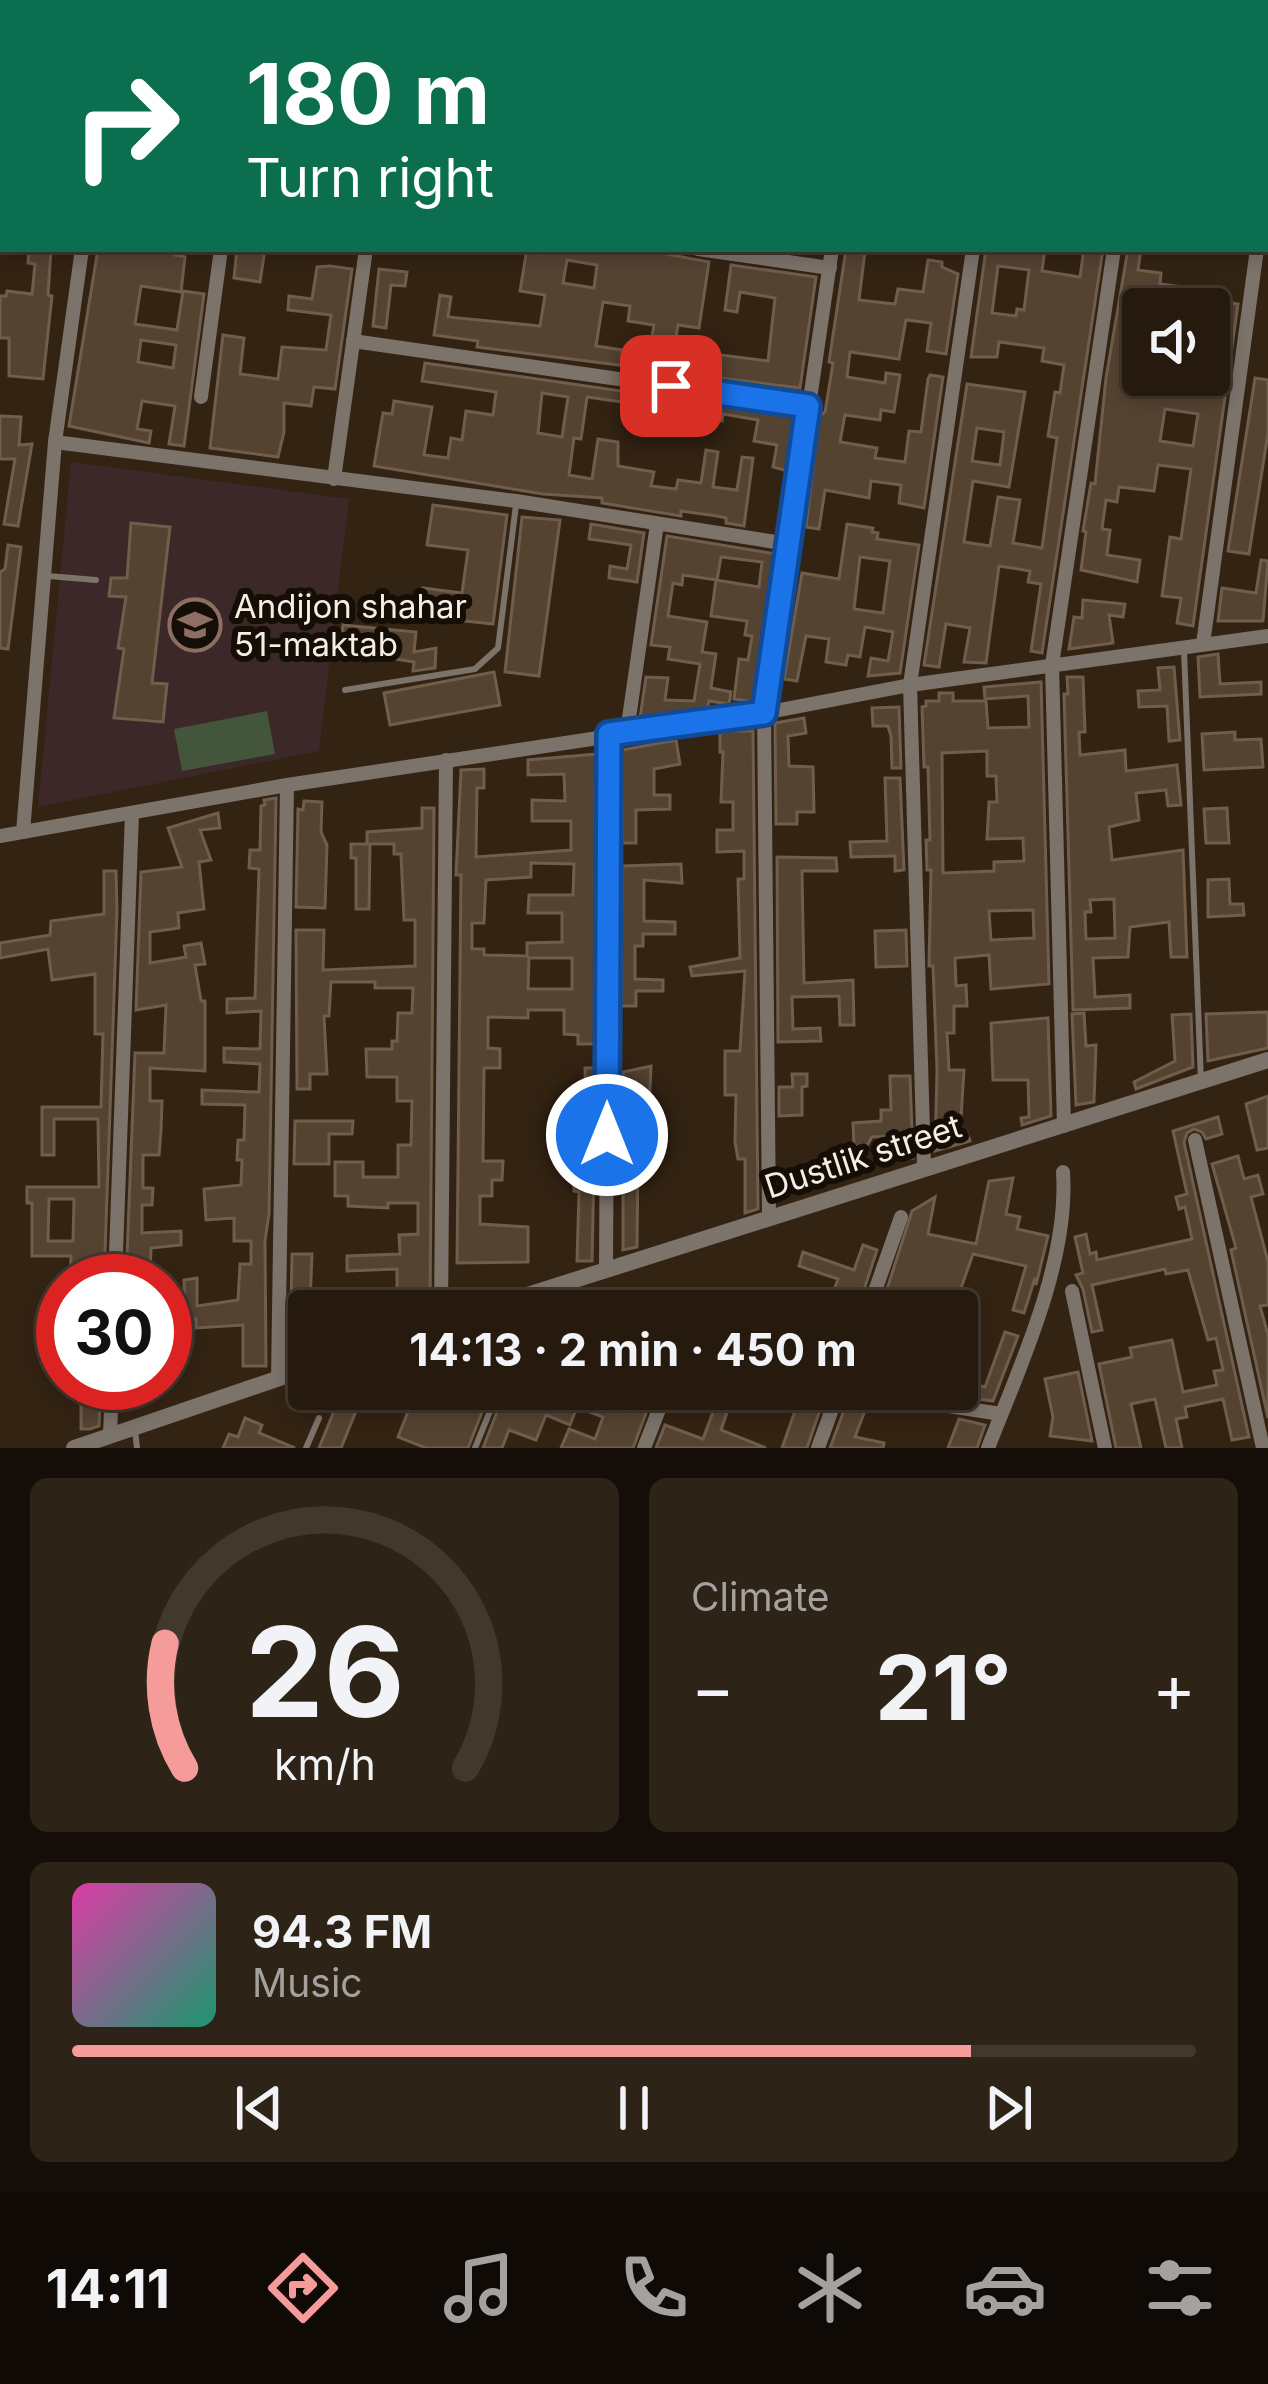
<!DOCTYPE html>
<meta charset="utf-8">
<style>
:root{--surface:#261a0e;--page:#2e2317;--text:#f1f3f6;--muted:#a4a19e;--line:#42382e;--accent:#f59b99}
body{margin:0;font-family:Inter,sans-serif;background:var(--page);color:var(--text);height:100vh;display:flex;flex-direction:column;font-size:45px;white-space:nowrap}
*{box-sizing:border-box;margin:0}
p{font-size:39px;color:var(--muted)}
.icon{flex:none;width:66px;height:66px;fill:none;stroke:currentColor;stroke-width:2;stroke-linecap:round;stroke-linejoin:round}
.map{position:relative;height:1448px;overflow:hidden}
.drawer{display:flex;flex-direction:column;gap:30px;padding:30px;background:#150e08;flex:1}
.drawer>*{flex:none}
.top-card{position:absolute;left:0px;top:0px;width:1269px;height:252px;box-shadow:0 6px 18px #0003,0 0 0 3px var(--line);background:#0b6e4f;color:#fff;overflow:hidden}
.controls{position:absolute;left:1122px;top:288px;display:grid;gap:24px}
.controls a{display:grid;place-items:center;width:108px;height:108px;border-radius:12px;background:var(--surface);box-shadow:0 6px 18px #0003,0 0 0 3px var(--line);font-size:60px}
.speed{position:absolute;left:36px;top:1254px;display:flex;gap:24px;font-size:60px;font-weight:700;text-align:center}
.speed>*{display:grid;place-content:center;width:156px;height:156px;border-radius:50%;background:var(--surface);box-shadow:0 6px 18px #0003,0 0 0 3px var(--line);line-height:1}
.speed .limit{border:18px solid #d22;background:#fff;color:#111}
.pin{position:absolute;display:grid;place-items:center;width:102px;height:102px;color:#fff;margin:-51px;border-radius:24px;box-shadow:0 6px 18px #0006}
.me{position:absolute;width:132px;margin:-66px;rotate:0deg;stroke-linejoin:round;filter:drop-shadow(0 0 9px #0008)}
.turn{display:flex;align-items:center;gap:42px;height:252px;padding:0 48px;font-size:54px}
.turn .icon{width:156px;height:156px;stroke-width:2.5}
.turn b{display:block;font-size:84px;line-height:102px}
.big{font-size:90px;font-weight:700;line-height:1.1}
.drawer .widget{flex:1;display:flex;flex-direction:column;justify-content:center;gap:18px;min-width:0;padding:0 42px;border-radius:18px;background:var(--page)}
.drawer .dial{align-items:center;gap:0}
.dial svg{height:312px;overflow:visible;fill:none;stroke:var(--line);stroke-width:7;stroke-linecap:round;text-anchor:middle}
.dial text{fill:var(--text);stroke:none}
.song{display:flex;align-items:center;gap:36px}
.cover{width:144px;height:144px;border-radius:18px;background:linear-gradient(135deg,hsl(320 70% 55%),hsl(160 70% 35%))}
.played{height:12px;border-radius:6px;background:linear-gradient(90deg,var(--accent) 80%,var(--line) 80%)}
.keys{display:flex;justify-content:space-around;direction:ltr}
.heat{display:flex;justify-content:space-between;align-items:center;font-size:66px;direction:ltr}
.drawer .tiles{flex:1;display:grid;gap:30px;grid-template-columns:1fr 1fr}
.widget:last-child{grid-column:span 2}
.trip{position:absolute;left:288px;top:1290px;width:690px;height:120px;border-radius:12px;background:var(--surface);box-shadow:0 6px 18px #0003,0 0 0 3px var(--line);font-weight:700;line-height:120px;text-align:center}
.dock{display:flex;height:192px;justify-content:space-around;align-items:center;background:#0f0a06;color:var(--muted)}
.dock .icon{width:84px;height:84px}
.dock .selected{color:var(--accent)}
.dock b{font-size:54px;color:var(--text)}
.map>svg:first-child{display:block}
.education{fill:#3c2829}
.green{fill:#43563b}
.building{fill:#554332;stroke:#705d4b;stroke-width:3;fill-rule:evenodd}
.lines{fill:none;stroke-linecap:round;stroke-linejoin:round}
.service{stroke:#7c736b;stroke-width:6}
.minor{stroke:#7c736b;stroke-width:14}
.tertiary{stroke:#7c736b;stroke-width:16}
.route-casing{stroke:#114b97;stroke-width:30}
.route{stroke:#1a73e8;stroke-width:21}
.labels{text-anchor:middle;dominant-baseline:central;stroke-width:12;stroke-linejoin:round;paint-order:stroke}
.poi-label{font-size:33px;fill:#f7ede2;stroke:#150e07;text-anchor:start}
.street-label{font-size:33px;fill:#f7ede2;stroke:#150e07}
</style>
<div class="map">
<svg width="1268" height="1448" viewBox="0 0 1268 1448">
<rect width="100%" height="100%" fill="#332313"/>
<!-- education -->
<polygon class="education" points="71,462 349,499 319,751 38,807"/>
<!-- green -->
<polygon class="green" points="267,711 275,754 182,771 174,729"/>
<!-- building -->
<g class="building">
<polygon points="29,249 51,250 48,295 52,296 43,379 9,376 9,338 0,338 0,296 6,296 7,291 32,294 35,264 28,263"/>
<path d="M98,249H176L175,255L185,257L181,292L141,286L135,324L177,330L183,291L204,294L184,446L169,444L175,406L142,401L137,429L151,431L149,443L69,426ZM141,340L176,345L173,368L138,362Z"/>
<polygon points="237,249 265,249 260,282 234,278"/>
<path d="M527,249H538L540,255L541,249H639L709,262L699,328L678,325L674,349L768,361L775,298L740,292L737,312L725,310L731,265L816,277L800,388L477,347L478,341L434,335L440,295L451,297L448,317L540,326L545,295L520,291ZM567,260L597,265L594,288L563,283ZM603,302L630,306L628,321L654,325L649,354L596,346Z"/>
<polygon points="846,249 865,251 859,300 895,304 898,289 923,292 928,260 942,262 942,267 958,274 946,354 927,351 931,323 906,320 899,359 850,352 847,377 885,383 886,373 900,375 894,412 881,410 880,420 845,415 840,442 877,448 875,458 905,462 909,431 921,432 928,379 930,375 943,377 924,508 899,503 901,485 871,481 869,498 825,490 819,529 806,527 819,416 825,412 833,363 829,362"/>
<path d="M986,249H1045L1042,271L1080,277L1084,249H1103L1042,653L1031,651L1041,584L1028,582L1030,571L999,566L986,663L964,662L970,628L946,624L939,667L924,665L967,384L1025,392L1009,487L973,481L964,542L990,546L998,497L1020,500L1013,543L1042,548L1057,438L1048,436L1055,392L1060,393L1064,365L1042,361L1044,348L999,342L997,357H971ZM998,266L1029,270L1024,310L1017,309L1016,316L992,313ZM977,428L1004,432L1000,465L972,461Z"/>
<path d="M1128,249H1141L1138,270L1161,273L1160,284L1183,287L1181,302L1150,298L1148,309H1143V375H1209L1212,343H1209V318L1214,319L1217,301L1238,304L1193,626L1177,623L1181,598L1162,596L1170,537L1181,539L1191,469L1158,465L1154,491L1119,487L1117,502L1106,500L1102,529L1110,530L1107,555L1140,560L1137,582L1081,570L1086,532L1083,531L1091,483L1095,484L1106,378ZM1165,409L1198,414L1193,446L1160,441Z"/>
<polygon points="330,266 352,269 335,389 314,387 311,406 284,403 284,432 278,457 210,448 223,335 244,338 240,374 278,379 282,347 326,350 331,315 288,310 289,296 312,299 317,267"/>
<polygon points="379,269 407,272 405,286 391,285 386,328 373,326"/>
<path d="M425,363L796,416L788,471L773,467L777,445L754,441L758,420L723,414L722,421L686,416V411L587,397L581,439L574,438L569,475L592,479L598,439L618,442V466L654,472L651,486L676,489L678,480L701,483L706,450L718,452L713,487L737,490L742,457L753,458L744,526L726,523V518L717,516L681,511V516L602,503V498L543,494L374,466L383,413L392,414L394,401L432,407L424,455L448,458L451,438L462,440L466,411L493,415L496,392L422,381ZM542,393L568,397L562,437L538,433Z"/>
<polygon points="1255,378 1268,380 1268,433 1249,554 1228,551"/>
<polygon points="0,416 21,417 19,445 32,444 18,526 4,524 15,459 0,459"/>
<polygon points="433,505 507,515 493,624 420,616 423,588 462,593 468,550 427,545"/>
<polygon points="522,517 560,520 539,676 505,672"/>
<polygon points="131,523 170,527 152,683 167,684 163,722 114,718 124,649 118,648 126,597 109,596 111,578 127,578"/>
<polygon points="591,524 644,533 637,582 609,578 610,566 627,569 631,545 589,539"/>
<path d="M847,524L873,528L872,532L878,533L877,539L919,545L900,673L868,676L871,658L888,661L893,632L865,627L860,657L848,655L846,665L826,662L829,639L806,636L797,681L784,679L802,573L839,579ZM860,557L890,561L883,613L854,609Z"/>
<polygon points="667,536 776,554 754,702 734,699 739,659 748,660 752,636 745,635 747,621 711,616 716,580 759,587 762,562 721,557 717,580 683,575 682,585 673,583 668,616 707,622 702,652 716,654 711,688 731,692 729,704 709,701 707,710 640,718 646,677 668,678 665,700 694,701 700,664 668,659 670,647 651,645"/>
<polygon points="8,545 21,547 8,649 0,648 0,572 5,569"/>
<polygon points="1261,560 1268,561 1263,621 1218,621 1222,588 1256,593"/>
<polygon points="1083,600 1125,604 1123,617 1109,615 1113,643 1069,649 1074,617 1082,618"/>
<polygon points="343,625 416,632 414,652 436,648 435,668 413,671 414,662 340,650"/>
<polygon points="1218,654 1220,684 1261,682 1261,694 1200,697 1198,657"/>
<polygon points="1174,667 1180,740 1169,741 1167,706 1139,707 1138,691 1160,690 1158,668"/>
<polygon points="494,672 500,705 390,725 384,693"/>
<path d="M1067,677H1083L1085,732H1079L1080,755L1125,750L1126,771L1177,765L1181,805L1168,806L1166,790L1136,793L1139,820L1109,827L1112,860L1183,850L1187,957H1171L1169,922L1130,927L1128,957L1093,958L1095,997L1130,995V1008L1073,1010L1064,694H1068ZM1114,899L1115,938L1086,939L1085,912H1091L1090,900Z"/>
<path d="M1041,682L1049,984L991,989L989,955L955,958L956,986L966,985L967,1006H954V1033H947L949,1070H964L960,1135L967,1133L970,1141L935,1151L937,1070L933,966H929L931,870H927L926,840H930L928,767H924L922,707L926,706V701H939V693H953V701H986L988,728L1029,727L1028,696L985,699L984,687ZM987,751V776H996L997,802H989L987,839L1023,838L1024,861L994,862V871L943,873L942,753ZM1033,910L1034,938L991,940L989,911Z"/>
<polygon points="899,707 901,768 892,768 891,736 888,726 873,726 872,708"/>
<polygon points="804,718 806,733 788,736 789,766 813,767 814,812 797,812 797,824 776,824 775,723"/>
<polygon points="727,731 753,731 758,1209 745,1213 745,1159 738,1159 735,1142 736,1095 725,1095 725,1051 740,1051 745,971 692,976 690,967 740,958 738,879 744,879 744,851 717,852 717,830 733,830 733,802 721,802 723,752 720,752 720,733"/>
<polygon points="1235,732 1235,740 1261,739 1263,767 1204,770 1202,734"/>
<polygon points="676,740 680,764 654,769 654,795 670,795 670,809 636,810 636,843 622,843 622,750"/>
<path d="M598,754L596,1044H578V1035L564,1034V1010H528V1018L488,1017V1048L500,1049V1068H484L483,1161H503L502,1180H492V1196H480V1224L528,1227V1262L457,1263L461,875H456L461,770L484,769V788H477L476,857L571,850V821H532V800L565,801L564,774L528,775V760ZM531,863L574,864L573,895H529L528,913H562V942L527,943V956L484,955V949H472V923H484L486,880L531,877ZM529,958H572V989H528Z"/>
<polygon points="885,778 900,778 904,870 895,871 895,856 851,857 850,842 887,841"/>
<polygon points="276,798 269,1214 265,1241 266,1366 243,1366 243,1325 196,1328 196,1319 185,1320 184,1280 197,1278 197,1306 238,1300 240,1264 251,1264 251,1241 234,1241 234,1218 206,1220 204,1189 241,1185 242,1160 237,1160 238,1140 244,1140 245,1105 202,1104 202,1090 259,1092 260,1064 224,1062 224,1048 260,1049 261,1011 227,1013 227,999 255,998 259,869 249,868 250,850 260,850 261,806 265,805 264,800"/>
<polygon points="304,801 322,802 321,832 327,845 325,908 296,907 298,809 303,810"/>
<polygon points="422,808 434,808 430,1311 397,1311 397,1269 347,1271 347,1256 400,1254 399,1235 418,1234 418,1203 388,1203 388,1208 348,1206 348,1196 335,1196 335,1162 363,1162 363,1177 398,1177 398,1145 411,1145 412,1101 397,1101 397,1077 367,1077 366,1049 392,1049 392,1041 397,1041 398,1013 412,1013 413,988 375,988 375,982 331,982 329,1016 324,1016 327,1074 310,1074 310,1089 297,1089 296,930 324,930 323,970 415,966 415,920 404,920 401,854 394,854 394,844 370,844 369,909 356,909 356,858 351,858 351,844 367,844 367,832 422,828"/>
<polygon points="1227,808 1229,843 1206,843 1204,809"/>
<polygon points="218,813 220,828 200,830 211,860 199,862 204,909 178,913 179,928 150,932 150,963 186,957 184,946 201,943 205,964 195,965 201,1001 205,1001 205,1071 150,1068 150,1101 162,1101 161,1131 159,1155 143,1155 143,1188 153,1188 152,1205 142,1205 142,1233 181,1231 181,1245 151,1248 150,1281 126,1281 135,1053 164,1053 166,1005 136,1010 141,872 182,867 168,828"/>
<polygon points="777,857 836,858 837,871 802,871 804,983 853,980 854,1025 840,1025 839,996 792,997 793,1029 820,1028 821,1041 778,1042"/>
<polygon points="681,864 682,883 644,880 644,921 675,922 675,934 643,934 643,946 635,946 635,979 663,980 663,991 636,991 636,1006 621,1006 622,866"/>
<path d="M104,871H116L117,911L104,1281H70L71,1256H32V1203H27V1187H99L98,1119H54V1155H42V1107H101L103,1034H95V974L52,980L48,949L0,958V943L50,935L51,921L104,914ZM49,1199H74L73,1241H48Z"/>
<polygon points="1229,879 1230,904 1243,904 1244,915 1208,917 1208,880"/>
<polygon points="906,930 907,966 876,967 875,931"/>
<polygon points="1268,1012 1268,1048 1208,1061 1206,1014"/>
<polygon points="1084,1013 1086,1046 1096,1045 1094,1102 1076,1105 1072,1014"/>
<polygon points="1191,1014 1193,1067 1136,1089 1134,1082 1175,1061 1172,1015"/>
<polygon points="1048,1018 1051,1116 1022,1125 1021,1118 1029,1117 1028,1080 993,1080 991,1023"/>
<polygon points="651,1066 649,1114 643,1114 644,1158 638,1158 637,1247 623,1250 623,1072"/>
<polygon points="585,1068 596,1068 592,1261 577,1261 579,1192 574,1191 574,1180 566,1175 564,1159 564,1113 586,1114"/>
<polygon points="792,1074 807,1074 807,1086 802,1087 802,1115 779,1116 779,1087 793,1087"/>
<polygon points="890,1076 910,1076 913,1158 896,1159 895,1136 872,1137 866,1147 854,1147 853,1123 881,1121 881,1110 891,1110"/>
<polygon points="1268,1096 1268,1148 1257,1150 1246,1104"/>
<polygon points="1218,1117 1222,1134 1206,1139 1202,1132 1194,1129 1187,1133 1184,1142 1249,1437 1232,1440 1223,1399 1185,1407 1187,1417 1176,1419 1182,1448 1166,1448 1155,1399 1131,1404 1141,1448 1116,1448 1099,1364 1132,1357 1130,1348 1172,1340 1183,1392 1217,1385 1214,1371 1223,1370 1216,1338 1208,1340 1188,1270 1166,1274 1165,1269 1092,1285 1102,1330 1092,1332 1083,1289 1076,1275 1083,1273 1075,1237 1086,1234 1090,1254 1096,1252 1097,1260 1192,1239 1185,1207 1179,1209 1176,1197 1187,1194 1173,1131"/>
<polygon points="295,1121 353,1121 352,1134 329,1134 329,1164 294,1164"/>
<polygon points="1238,1156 1244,1179 1258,1175 1263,1194 1251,1197 1268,1262 1268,1305 1260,1306 1268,1335 1268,1418 1231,1250 1236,1248 1212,1164"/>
<polygon points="1013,1178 1006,1214 1020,1217 1017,1229 1048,1236 1036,1285 1035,1278 1024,1313 1013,1310 1026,1266 973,1254 953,1311 908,1302 905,1311 880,1311 912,1211 935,1197 928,1234 976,1244 989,1181"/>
<polygon points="863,1245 877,1250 857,1311 799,1311 804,1296 829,1304 838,1279 799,1266 803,1252 854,1270"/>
<polygon points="292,1254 312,1254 308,1351 290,1357"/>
<polygon points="1005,1332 1018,1336 993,1401 957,1396 957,1381 985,1387"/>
<polygon points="1078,1372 1092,1441 1050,1436 1053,1417 1045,1379"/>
<polygon points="81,1383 101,1383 99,1426 90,1429 81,1429"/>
<polygon points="343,1389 365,1389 341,1448 319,1448"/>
<polygon points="417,1389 431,1389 462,1399 465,1389 491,1389 468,1448 426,1448 398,1437"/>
<polygon points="506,1389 584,1389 582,1394 627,1412 636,1389 655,1389 633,1448 561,1448 569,1429 595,1439 603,1417 577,1407 570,1425 546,1415 536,1440 509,1430 502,1448 483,1448"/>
<polygon points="712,1389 784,1389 823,1401 807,1448 782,1448 795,1411 762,1399 759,1408 732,1398 721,1430 766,1448 656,1448 665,1425 703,1439 720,1393"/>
<polygon points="847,1402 866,1408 855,1437 884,1443 883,1448 830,1448"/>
<polygon points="245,1418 262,1425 259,1433 295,1448 223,1448 229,1434 238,1437"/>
<polygon points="959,1419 985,1425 977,1448 948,1448"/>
</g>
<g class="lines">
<!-- service -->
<g class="service">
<polyline points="48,576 96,580"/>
<polyline points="1184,650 1201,1081"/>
<polyline points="345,690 475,669 498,648 516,505"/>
<polyline points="135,1430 137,1448"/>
<polyline points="306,1448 319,1418"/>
<polyline points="475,1448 499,1389"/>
</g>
<!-- minor -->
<g class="minor">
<polyline points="986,0 1006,3"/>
<polyline points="123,3 123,0"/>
<polyline points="1145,3 1146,0"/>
<polyline points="1266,41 1268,42"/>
<polyline points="1266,185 1268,186"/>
<polyline points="698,249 830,268"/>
<polyline points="353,341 807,406"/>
<polyline points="201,397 221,249"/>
<polyline points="55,442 516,501 788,544"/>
<polyline points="334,479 366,249"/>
<polyline points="1203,644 1257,249"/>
<polyline points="627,732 657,524"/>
<polyline points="23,832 55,442 82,249"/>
<polyline points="0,836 287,785 764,713 910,685 1268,636"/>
<polyline points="1064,1126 1052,665 1114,249"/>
<polyline points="1195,1140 1263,1448"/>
<polyline points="924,1166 910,685 973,249"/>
<polyline points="769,1217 764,713 832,249"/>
<polyline points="606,1268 609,734"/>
<polyline points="115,1281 132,813"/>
<polyline points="1072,1291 1105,1448"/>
<polyline points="441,1311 446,760"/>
<polyline points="868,1311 901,1217"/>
<polyline points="278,1378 287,785"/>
<polyline points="817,1389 839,1390 818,1448"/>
<polyline points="839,1389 1001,1414"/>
<polyline points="110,1435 112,1383"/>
<polyline points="644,1448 667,1389"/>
<path d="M988,1448C1021,1364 1069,1261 1063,1172"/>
</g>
<!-- tertiary -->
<g class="tertiary">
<polyline points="477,1311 1268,1060"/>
<polyline points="74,1448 309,1368"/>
</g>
</g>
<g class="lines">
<!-- route casing -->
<g class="route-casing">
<polyline id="route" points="607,1135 609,734 764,713 808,406 671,386"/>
</g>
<!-- route -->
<use href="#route" class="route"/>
</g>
<!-- icons -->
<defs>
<g id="school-ring" transform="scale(2.7)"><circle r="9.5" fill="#150e07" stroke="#8d6e63" stroke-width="1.5"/><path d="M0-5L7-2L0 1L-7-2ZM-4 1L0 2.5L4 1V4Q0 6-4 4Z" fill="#8d6e63"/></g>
</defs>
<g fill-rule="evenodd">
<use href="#school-ring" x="195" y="625"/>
</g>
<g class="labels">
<!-- poi labels -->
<g class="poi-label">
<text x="234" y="606">Andijon shahar<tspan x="234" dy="38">51-maktab</tspan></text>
</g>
<!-- street labels -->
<g class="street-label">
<text transform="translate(863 1156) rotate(-18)">Dustlik street</text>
</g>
</g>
</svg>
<div class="controls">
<a><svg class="icon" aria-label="sound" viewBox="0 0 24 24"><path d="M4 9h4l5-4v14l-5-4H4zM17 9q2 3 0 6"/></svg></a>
</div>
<div class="speed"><div class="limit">30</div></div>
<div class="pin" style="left:671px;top:386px;background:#d93025"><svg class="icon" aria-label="arrive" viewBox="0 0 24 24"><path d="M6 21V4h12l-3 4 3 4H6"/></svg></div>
<svg class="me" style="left:607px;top:1135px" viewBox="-20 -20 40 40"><circle r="17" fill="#1a73e8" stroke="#fff" stroke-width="3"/><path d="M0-11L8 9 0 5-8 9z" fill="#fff"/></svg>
<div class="trip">14:13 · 2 min · 450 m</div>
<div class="top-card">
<div class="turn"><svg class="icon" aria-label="right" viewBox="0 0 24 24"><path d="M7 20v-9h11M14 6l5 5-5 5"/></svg><div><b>180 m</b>Turn right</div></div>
</div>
</div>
<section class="drawer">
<div class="tiles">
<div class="widget dial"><svg viewBox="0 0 100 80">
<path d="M14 69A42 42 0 1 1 86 69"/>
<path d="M14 69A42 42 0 0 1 9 37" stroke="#f59b99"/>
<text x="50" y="56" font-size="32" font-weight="700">26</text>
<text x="50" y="72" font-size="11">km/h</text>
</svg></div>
<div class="widget"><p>Climate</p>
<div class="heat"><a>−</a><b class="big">21°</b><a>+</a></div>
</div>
<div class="widget">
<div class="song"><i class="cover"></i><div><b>94.3 FM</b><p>Music</p></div></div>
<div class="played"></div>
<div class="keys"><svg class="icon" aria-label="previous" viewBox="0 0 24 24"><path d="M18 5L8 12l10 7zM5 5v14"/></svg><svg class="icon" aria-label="pause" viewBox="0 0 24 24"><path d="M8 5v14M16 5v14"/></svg><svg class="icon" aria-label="next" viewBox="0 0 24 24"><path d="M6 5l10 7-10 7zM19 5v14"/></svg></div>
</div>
</div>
</section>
<nav class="dock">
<b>14:11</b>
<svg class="icon selected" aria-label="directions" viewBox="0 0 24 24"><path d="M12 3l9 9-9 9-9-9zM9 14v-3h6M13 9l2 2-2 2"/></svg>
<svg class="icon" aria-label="music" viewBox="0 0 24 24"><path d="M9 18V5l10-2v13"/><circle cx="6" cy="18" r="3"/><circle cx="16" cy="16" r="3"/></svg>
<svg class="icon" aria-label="phone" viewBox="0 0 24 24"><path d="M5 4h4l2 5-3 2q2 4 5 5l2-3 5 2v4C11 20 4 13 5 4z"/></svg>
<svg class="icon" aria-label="climate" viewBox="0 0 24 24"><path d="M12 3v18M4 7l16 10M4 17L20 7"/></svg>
<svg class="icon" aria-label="car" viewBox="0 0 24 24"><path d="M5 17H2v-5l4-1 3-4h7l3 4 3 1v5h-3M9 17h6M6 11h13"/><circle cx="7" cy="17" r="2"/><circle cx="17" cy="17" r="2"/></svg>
<svg class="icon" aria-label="filters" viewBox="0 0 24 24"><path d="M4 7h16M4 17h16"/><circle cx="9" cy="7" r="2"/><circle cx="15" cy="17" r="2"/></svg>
</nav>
